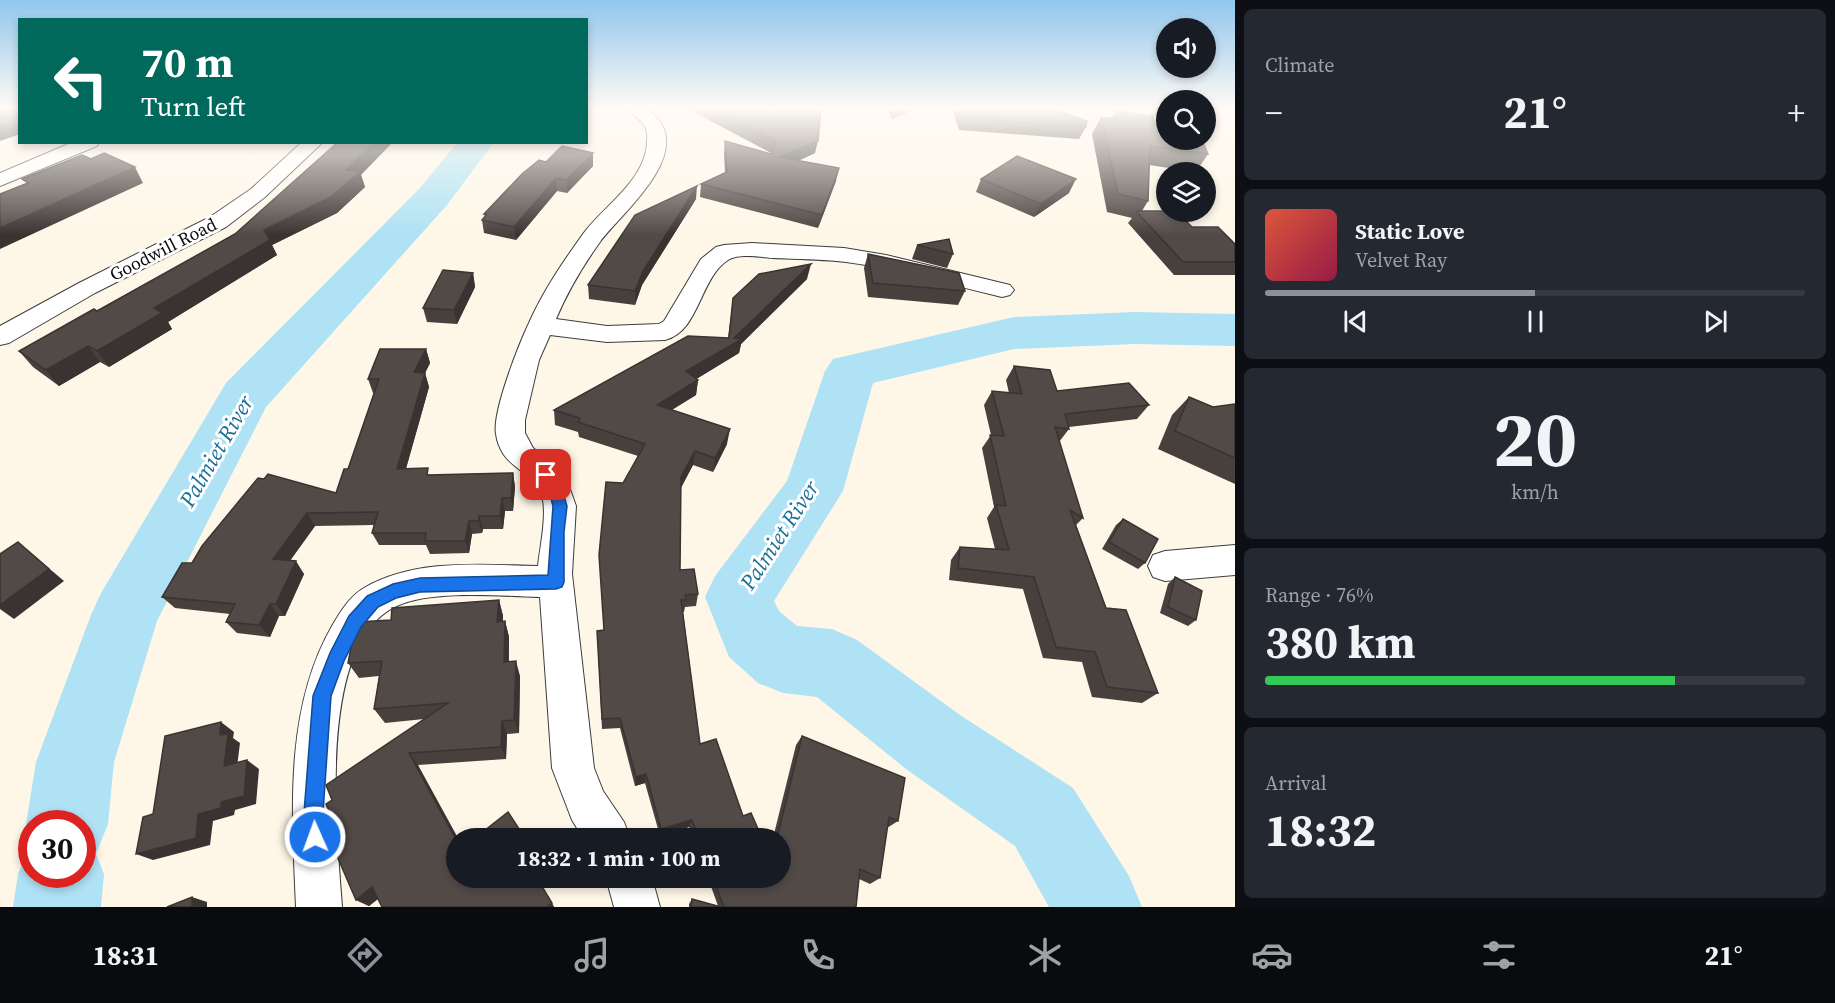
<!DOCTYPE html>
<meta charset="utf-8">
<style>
:root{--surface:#171b24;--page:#242831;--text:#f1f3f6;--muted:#9ea1a6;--line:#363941;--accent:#8c9099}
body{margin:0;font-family:"Source Serif 4",serif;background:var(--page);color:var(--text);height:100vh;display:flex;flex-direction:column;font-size:22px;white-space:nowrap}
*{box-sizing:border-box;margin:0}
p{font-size:20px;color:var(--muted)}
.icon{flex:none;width:33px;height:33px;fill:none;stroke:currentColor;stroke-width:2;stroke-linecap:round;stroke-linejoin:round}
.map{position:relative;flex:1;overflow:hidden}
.panel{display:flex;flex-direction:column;gap:9px;padding:9px;background:#0d0f14;width:600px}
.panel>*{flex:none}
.top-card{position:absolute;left:18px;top:18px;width:570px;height:126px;border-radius:0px;box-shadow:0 3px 9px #0003;background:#00695c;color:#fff;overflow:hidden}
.controls{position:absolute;left:1156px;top:18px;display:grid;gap:12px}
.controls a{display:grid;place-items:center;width:60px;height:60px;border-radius:50%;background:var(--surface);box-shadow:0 3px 9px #0003;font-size:30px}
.speed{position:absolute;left:18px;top:810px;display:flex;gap:12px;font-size:30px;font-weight:700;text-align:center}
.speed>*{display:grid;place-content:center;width:78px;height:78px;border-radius:50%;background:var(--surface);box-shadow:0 3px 9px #0003;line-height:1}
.speed .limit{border:9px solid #d22;background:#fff;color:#111}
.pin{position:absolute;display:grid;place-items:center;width:51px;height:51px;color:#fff;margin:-26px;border-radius:12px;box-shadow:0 3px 9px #0006}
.me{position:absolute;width:66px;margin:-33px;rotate:358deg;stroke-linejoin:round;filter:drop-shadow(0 0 4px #0008)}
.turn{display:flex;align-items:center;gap:21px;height:126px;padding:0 24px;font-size:27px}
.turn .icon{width:78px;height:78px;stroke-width:2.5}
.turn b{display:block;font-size:42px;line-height:51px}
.big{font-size:45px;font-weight:700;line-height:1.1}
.panel .tile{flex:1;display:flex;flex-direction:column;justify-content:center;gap:9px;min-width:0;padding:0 21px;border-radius:9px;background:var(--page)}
.panel .dial{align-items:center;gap:0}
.dial b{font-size:78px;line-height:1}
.song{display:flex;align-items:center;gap:18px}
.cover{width:72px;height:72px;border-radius:9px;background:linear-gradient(135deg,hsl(10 70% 55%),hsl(340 70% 35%))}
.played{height:6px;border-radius:3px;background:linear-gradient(90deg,var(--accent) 50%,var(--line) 50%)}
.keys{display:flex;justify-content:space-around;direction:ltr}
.heat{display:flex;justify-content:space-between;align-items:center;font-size:33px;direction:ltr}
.charge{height:9px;border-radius:4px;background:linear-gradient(90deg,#34c759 76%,var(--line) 0)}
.trip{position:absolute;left:446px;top:828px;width:345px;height:60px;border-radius:30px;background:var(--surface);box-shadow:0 3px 9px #0003;font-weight:700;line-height:60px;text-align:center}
.menu{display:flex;height:96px;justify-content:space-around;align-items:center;background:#090b0e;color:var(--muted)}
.menu .icon{width:42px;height:42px}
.menu .selected{color:var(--accent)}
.menu b{font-size:27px;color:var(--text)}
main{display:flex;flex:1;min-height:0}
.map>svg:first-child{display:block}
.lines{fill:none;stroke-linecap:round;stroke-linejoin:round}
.river{fill:#aee2f4;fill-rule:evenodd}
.minor-casing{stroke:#3d3d3d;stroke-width:2}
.minor{fill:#fff;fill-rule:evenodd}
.wall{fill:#47403d}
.shaded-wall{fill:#393432}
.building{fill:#524a47;stroke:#393432;stroke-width:1.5}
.route{fill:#1a73e8;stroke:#114b97;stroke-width:1.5}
.labels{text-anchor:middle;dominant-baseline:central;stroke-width:6;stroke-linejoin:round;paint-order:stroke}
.far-street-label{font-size:18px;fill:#0a0a0a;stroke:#fff}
.water-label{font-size:22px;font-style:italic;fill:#186e97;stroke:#fff}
</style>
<main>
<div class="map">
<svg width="1235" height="907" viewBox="0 0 1235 907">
<rect width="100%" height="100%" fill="#fef7e8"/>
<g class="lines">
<!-- river -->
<g class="river">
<polygon points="458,142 494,142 447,205 266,407 157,621 114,762 108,824 96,854 104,874 101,907 13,907 18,874 30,843 32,874 82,874 82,824 32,824 32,838 26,824 36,762 91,615 101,593 226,383 419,189"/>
<polygon points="1134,312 1235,314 1235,346 1134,344 1014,349 873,383 843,491 774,601 779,611 797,626 832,629 857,640 960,715 1073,788 1129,876 1142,907 1049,907 1015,846 906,769 817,697 783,693 758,683 729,657 705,597 715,576 787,481 825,371 833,359 1014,317"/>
</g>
<!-- minor casing -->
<g class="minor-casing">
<g id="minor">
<path d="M628,108H647C652,113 659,119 662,125C683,164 619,216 600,242C582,267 568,291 556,319L607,326L659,324L664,321L701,259L716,247L724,245L752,243L844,248L886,255L1010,285L1014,290L1010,295L1002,297C950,285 899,269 846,262C822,259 797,259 773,258C760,257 739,253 728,260C699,279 700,331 665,340L607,342L550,335L539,360L525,420V433L533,448L557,466L566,478L576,506L572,574L594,768L603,791L624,822L630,838H583L572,820L552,768L540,597C500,596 435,590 399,605C315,639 337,834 342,907H296C292,813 284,710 332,626C340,612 350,596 364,588C416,558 481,565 538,566C540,546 549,508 540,490C533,476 514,469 504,455C500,449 497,442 496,434C492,412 519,344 529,323C543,291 563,262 583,234C606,203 651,178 647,133C646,123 634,116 628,108Z"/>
<polygon points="73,142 99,142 97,146 0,186 0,173"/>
<polygon points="302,142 323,142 265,197 226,227 95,293 9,343 0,345 0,326 79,283 210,217 251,189"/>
<polygon points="1235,545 1235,575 1165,581 1153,577 1148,566 1153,555 1165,551"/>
<polygon points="606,878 652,878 660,907 614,907"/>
</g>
</g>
<!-- minor -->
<use href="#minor" class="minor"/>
</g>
<!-- wall -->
<g class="wall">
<polygon points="691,108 769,108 769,112 815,153 798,161 836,181 818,228 700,197 701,184 725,173 724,154 725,141 771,154 771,153 690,110"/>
<polygon points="887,108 918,108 892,119"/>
<polygon points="952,108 1051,108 1086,127 1079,139 959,130"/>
<polygon points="1116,111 1154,121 1208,154 1196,172 1149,165 1148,201 1142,211 1192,227 1235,244 1235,275 1174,275 1128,223 1132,218 1107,212 1092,134 1101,117 1112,118"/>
<polygon points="546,162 593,166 567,193 557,191 516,240 484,233 482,220 485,217 484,214"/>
<polygon points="361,175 365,187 337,213 272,245 277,255 168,322 172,329 109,367 100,362 59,386 33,367 19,351"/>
<polygon points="981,179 1069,193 1034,217 976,192"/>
<polygon points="696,199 642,285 635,305 589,299 588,285"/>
<polygon points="917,245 953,254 947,268 912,259"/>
<polygon points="868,254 965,291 958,305 868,297 864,268"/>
<polygon points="473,273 475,287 457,324 427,322 423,308"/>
<polygon points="807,279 741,344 739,353 696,379 698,380 696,395 672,410 727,444 713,472 693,465 681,488 680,570 698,594 696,606 685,607 684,612 683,612 700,744 743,816 762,838 693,838 689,827 660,836 645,783 635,786 620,728 602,729 597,631 604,630 623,483 638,456 579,437 578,432 555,425 554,410 728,338 733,298"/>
<polygon points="426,349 430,363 425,373 429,387 406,469 430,475 513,473 515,487 513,511 505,511 503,529 483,529 482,533 472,534 469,553 430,554 426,545 379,545 372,533 374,525 315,526 290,561 304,574 285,616 279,616 270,637 237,633 226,622 230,614 175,608 162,597 192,563 336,493 348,469 374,393 373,393 368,379"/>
<polygon points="1014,366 1057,391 1149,405 1137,419 1069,427 1069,429 1059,442 1083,518 1076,525 1106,608 1158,693 1142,703 1092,697 1082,662 1043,658 1023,589 949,580 951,560 960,547 995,549 987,518 994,507 982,448 991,435 984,405 992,391 1009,393 1006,380"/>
<polygon points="1189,397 1213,407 1235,404 1235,484 1158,449 1172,415"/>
<polygon points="1123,519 1145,563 1138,569 1102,549 1116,525"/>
<polygon points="1175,577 1196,620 1188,626 1160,613 1168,584"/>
<polygon points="499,600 503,616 503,622 505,621 509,637 509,661 520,676 519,733 507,734 506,759 418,765 456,878 537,878 554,907 382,907 378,899 369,906 356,900 332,800 424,719 385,723 374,709 379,676 359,678 348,663 391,620"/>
<polygon points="802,736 898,821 887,828 880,878 870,884 859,879 856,907 689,907 689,904 692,899 718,906 708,878 780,878 780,838 773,838 796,745"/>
</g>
<!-- shaded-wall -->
<g class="shaded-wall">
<polygon points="896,108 918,108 892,119"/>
<polygon points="20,120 20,134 0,141 0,126"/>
<polygon points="818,141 815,153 777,170 779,157"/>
<polygon points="374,142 393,142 361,175 365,187 337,213 272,245 277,255 168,322 172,329 109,367 97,351 154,308 264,230 346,170"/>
<polygon points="593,153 593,166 567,193 567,180"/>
<polygon points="135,167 143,183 0,249 0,228"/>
<polygon points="839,168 836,181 818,228 822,215"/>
<polygon points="556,178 557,191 516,240 514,227"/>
<polygon points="1076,179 1069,193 1034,217 1041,204"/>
<polygon points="697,186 696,199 642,285 635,305 635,291 643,271"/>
<polygon points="811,264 807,279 741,344 739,353 685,386 686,371 734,338"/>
<polygon points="473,273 475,287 457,324 454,310"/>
<polygon points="88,346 100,362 59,386 46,370"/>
<polygon points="426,349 430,363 425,373 429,387 402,482 397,469 414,372"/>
<polygon points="698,380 696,395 656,419 657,405"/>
<polygon points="730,429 727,444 713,472 715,458"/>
<polygon points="695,451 693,465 679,491 681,477"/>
<polygon points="513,473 515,487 513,511 511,498"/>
<polygon points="502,498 505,511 503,529 500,516"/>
<polygon points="307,513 315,526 282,571 273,559"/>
<polygon points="479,516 483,529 482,533 479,521"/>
<polygon points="469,521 472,534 469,553 465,541"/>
<polygon points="18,542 64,581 14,619 0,609 0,605"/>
<polygon points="296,561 304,574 285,616 276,604"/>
<polygon points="499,600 503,616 502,638 497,622"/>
<polygon points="270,604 279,616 270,637 259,625"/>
<polygon points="505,621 509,637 508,676 504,662"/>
<polygon points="516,661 520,676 519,733 514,720"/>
<polygon points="502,721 507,734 506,759 501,747"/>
<polygon points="221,722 234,732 233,738 240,743 236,775 224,766 220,735"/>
<polygon points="409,753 418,765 458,838 456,838 456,840"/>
<polygon points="247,760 259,769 256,804 235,810 234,815 213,821 210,845 153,860 136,854 198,814 221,802"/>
<polygon points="646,774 645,783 635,786 636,777"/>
<polygon points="692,820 689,827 660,836 661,829"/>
<polygon points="372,887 384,894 369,906 356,900"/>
<polygon points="192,897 207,902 207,907 192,907"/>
<polygon points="552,903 554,907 547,907"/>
</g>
<!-- building -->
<g class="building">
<polygon points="0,108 20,108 20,120 0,126"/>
<polygon points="710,108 769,108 769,112 780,108 821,108 818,141 779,157 839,168 822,215 701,184 727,172 725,141 771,154 776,142"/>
<polygon points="960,108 1051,108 1087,121 1086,127 964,118"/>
<polygon points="1116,111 1153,116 1154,121 1167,123 1167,140 1202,140 1208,154 1150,146 1148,201 1118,194 1101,117 1118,119"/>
<polygon points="338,142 374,142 346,170 360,172 331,197 264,230 270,240 154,308 162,313 97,351 88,346 46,370 19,351 94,309 97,311 235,234"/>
<polygon points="562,146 593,153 567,180 556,178 514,227 482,220 487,214 484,214 522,174 539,160 546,162"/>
<polygon points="104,153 135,167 0,228 0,194 28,183 22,179 82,155 91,159"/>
<polygon points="1017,156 1076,179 1041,204 981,179"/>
<polygon points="697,186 643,271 635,291 588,285 635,215"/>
<polygon points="1136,211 1167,211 1167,212 1177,212 1192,227 1218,227 1235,244 1235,262 1183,262"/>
<polygon points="949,239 953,254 917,245"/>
<polygon points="868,254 959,273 965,291 873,283"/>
<polygon points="811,264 734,338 742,339 686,371 698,380 657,405 730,429 715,458 695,451 681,477 680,570 694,569 698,594 685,595 686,600 681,600 700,744 716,739 743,816 751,813 762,838 699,838 692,820 661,829 646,774 636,777 620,718 602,719 597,631 604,630 599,555 606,482 623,483 645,444 578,422 580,418 554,410 688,336 729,338 733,298 759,274"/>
<polygon points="443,270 473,273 454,310 423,308"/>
<polygon points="380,349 426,349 414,372 425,373 397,469 428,468 427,475 513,473 511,498 502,498 500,516 479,516 479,521 469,521 465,541 425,541 426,533 372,533 378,512 307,513 273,559 296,561 276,604 270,604 259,625 226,622 235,604 162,597 182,563 192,563 202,546 258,478 264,479 268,474 336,493 344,469 348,469 379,379 368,379"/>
<polygon points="1014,366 1050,370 1057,391 1129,383 1149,405 1065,414 1069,429 1055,427 1083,518 1070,510 1106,608 1126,610 1158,693 1107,687 1095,652 1056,647 1034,577 958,568 960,547 1009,550 996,505 1006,506 990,435 1004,436 992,391 1022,394"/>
<polygon points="1189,397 1213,407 1235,404 1235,458 1175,431"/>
<polygon points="1123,519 1158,539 1145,563 1109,542"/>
<polygon points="18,542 49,569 0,605 0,554"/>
<polygon points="1175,577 1202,591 1196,620 1168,607"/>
<polygon points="499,600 497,622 505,621 504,662 516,661 514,720 502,721 501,747 409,753 456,840 456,878 537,878 552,903 547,907 382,907 372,887 356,900 334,849 343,843 326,804 332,800 326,785 448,703 374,709 382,661 348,663 355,626 357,622 391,620 392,608"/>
<polygon points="221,722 220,735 228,734 224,766 247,760 244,796 221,802 221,808 198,814 196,838 136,854 143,817 153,814 165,736"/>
<polygon points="802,736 905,778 898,821 889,817 880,878 860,869 856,907 724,907 713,878 780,878 780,838 777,838"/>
<polygon points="508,812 525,838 475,838"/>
<polygon points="192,897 192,907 167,907"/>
<polygon points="692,899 721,907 691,907"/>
</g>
<!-- sky -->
<linearGradient id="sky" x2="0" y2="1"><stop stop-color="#91c6ed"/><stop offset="0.46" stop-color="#fffbf5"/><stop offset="1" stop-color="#fffbf5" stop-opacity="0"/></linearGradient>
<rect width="1235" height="235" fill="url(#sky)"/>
<!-- route -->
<polygon class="route" points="546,469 551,471 560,483 567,506 564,532 564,582 562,587 556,589 420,592 396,598 378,607 361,627 344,661 331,696 323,813 325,837 322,844 315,847 308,844 305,837 304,813 313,696 330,653 349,616 367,596 393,584 420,578 548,575 553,506 548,488 539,475"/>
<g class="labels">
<!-- far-street labels -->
<g class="far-street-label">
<text transform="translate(163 249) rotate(-27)">Goodwill Road</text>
</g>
<!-- water labels -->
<g class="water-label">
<text transform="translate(216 451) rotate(-60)">Palmiet River</text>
<text transform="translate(779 535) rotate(-57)">Palmiet River</text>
</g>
</g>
</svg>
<div class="controls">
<a><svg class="icon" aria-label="sound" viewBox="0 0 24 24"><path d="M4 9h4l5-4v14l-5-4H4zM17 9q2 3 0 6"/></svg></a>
<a><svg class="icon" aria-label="search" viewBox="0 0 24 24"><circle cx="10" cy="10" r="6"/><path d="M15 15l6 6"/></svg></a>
<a><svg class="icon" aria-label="layers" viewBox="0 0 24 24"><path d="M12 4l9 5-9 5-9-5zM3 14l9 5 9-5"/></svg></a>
</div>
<div class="speed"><div class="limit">30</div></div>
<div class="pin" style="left:546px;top:475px;background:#d93025"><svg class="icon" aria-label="arrive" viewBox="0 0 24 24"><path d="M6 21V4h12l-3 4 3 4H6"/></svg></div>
<svg class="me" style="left:315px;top:837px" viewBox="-20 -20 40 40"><circle r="17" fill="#1a73e8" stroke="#fff" stroke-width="3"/><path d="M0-11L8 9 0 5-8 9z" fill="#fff"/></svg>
<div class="trip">18:32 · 1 min · 100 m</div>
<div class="top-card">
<div class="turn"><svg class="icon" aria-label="left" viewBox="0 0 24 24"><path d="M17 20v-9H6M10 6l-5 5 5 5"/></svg><div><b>70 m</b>Turn left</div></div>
</div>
</div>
<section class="panel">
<div class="tile"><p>Climate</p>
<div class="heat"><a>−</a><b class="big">21°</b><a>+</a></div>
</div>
<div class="tile">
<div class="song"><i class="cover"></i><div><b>Static Love</b><p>Velvet Ray</p></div></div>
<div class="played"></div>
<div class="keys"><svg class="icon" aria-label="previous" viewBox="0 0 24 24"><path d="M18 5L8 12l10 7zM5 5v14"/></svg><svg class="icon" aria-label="pause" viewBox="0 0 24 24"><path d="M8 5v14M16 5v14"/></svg><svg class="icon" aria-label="next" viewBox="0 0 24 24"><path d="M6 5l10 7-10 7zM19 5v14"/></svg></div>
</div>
<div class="tile dial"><b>20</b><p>km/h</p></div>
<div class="tile"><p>Range · 76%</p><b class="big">380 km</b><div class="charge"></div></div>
<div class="tile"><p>Arrival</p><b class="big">18:32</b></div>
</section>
</main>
<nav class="menu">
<b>18:31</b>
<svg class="icon selected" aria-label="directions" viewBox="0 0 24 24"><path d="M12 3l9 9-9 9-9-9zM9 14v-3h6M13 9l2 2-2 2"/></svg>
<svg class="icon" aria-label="music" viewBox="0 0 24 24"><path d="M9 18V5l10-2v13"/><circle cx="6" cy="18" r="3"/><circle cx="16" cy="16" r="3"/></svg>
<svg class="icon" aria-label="phone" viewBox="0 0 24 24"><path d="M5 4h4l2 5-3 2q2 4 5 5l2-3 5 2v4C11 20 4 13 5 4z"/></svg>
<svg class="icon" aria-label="climate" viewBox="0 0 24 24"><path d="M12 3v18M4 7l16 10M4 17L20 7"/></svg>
<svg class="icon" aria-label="car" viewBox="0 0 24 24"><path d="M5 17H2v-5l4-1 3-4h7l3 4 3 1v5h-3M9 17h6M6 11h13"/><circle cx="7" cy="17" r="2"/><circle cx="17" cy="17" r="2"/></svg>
<svg class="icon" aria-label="filters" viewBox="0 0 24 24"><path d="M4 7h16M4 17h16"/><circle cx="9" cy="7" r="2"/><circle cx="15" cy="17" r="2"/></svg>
<b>21°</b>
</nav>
